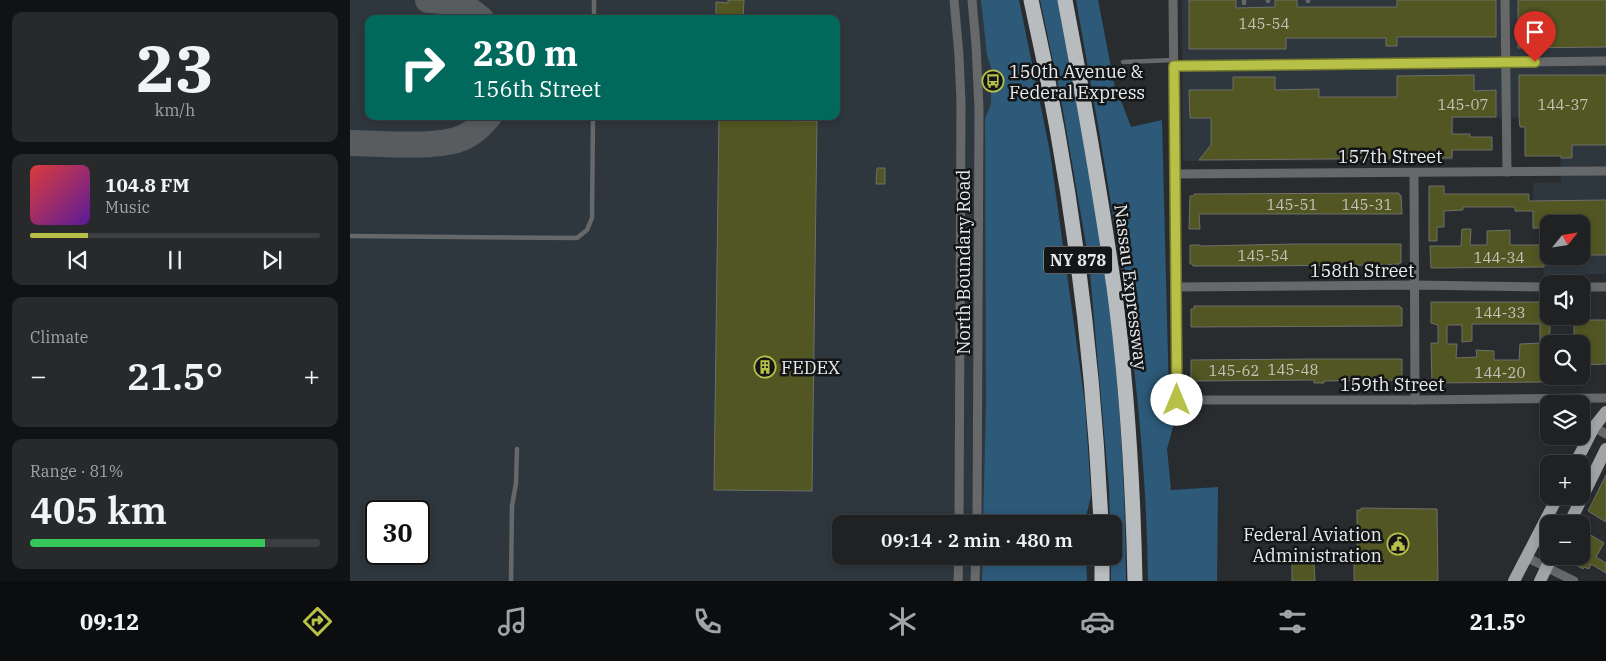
<!DOCTYPE html>
<meta charset="utf-8">
<style>
:root{--surface:#1f2123;--page:#27292b;--text:#f1f3f6;--muted:#a1a3a6;--line:#3c3e41;--accent:#b8c147}
body{margin:0;font-family:"IBM Plex Serif",serif;background:var(--page);color:var(--text);height:100vh;display:flex;flex-direction:column;font-size:19px;white-space:nowrap}
*{box-sizing:border-box;margin:0}
p{font-size:16px;color:var(--muted)}
.icon{flex:none;width:28px;height:28px;fill:none;stroke:currentColor;stroke-width:2;stroke-linecap:round;stroke-linejoin:round}
.map{position:relative;flex:1;overflow:hidden}
.side{display:flex;flex-direction:column;gap:12px;padding:12px;background:#111213;width:350px}
.side>*{flex:none}
.guide{position:absolute;left:15px;top:15px;width:475px;height:105px;border-radius:10px;box-shadow:0 2px 8px #0003,0 0 0 1px var(--line);background:#00695c;color:#fff;overflow:hidden}
.needle{width:32px;rotate:60deg}
.fabs{position:absolute;left:1190px;top:215px;display:grid;gap:10px}
.fabs a{display:grid;place-items:center;width:50px;height:50px;border-radius:10px;background:var(--surface);box-shadow:0 2px 8px #0003,0 0 0 1px var(--line);font-size:25px}
.speed{position:absolute;left:15px;top:500px;display:flex;gap:10px;font-size:25px;font-weight:700;text-align:center}
.speed>*{display:grid;place-content:center;width:65px;height:65px;border-radius:50%;background:var(--surface);box-shadow:0 2px 8px #0003,0 0 0 1px var(--line);line-height:1}
.speed .limit{border:2px solid #111;border-radius:8px;background:#fff;color:#111}
.pin{position:absolute;display:grid;place-items:center;width:42px;height:42px;color:#fff;margin:-51px -21px;border-radius:50% 50% 50% 0;rotate:-45deg;box-shadow:0 0 5px #0007}
.pin .icon{rotate:45deg}
.me{position:absolute;width:55px;margin:-28px;rotate:0deg;stroke-linejoin:round;filter:drop-shadow(0 0 4px #0008)}
.turn{display:flex;align-items:center;gap:18px;height:105px;padding:0 25px;font-size:22px}
.turn .icon{width:65px;height:65px;stroke-width:2.5}
.turn b{display:block;font-size:35px;line-height:42px}
.big{font-size:38px;font-weight:600;line-height:1.1}
.side .tile{flex:1;display:flex;flex-direction:column;justify-content:center;gap:8px;min-width:0;padding:0 18px;border-radius:10px;background:var(--page)}
.side .dial{align-items:center;gap:0}
.dial b{font-size:65px;line-height:1}
.song{display:flex;align-items:center;gap:15px}
.cover{width:60px;height:60px;border-radius:8px;background:linear-gradient(135deg,hsl(0 70% 55%),hsl(270 70% 35%))}
.played{height:5px;border-radius:2px;background:linear-gradient(90deg,var(--accent) 20%,var(--line) 20%)}
.keys{display:flex;justify-content:space-around;direction:ltr}
.heat{display:flex;justify-content:space-between;align-items:center;font-size:28px;direction:ltr}
.charge{height:8px;border-radius:4px;background:linear-gradient(90deg,#34c759 81%,var(--line) 0)}
.trip{position:absolute;left:482px;top:515px;width:290px;height:50px;border-radius:10px;background:var(--surface);box-shadow:0 2px 8px #0003,0 0 0 1px var(--line);font-weight:600;line-height:50px;text-align:center}
.menu{display:flex;height:80px;justify-content:space-around;align-items:center;background:#0c0d0e;color:var(--muted)}
.menu .icon{width:35px;height:35px}
.menu .on{color:var(--accent)}
.menu b{font-size:22px;color:var(--text)}
main{display:flex;flex:1;min-height:0}
.map>svg:first-child{display:block}
.built{fill:#2e373d;fill-rule:evenodd}
.green{fill:#2d5a79}
.lines{fill:none;stroke-linecap:round;stroke-linejoin:round}
.taxiway{stroke:#595c5e;stroke-width:26}
.building{fill:#525623;stroke:#6e6f6a;fill-rule:evenodd}
.lane{stroke:#67686a;stroke-width:4.5}
.street{stroke:#67686a;stroke-width:9}
.primary{stroke:#a1a4a7;stroke-width:12}
.highway{stroke:#b8bcbf;stroke-width:15}
.route-casing{stroke:#787d2e;stroke-width:12}
.route{stroke:#b8c147;stroke-width:9}
.labels{text-anchor:middle;dominant-baseline:central;stroke-width:5;stroke-linejoin:round;paint-order:stroke}
.number-label{font-size:15px;fill:#c2c5b9}
.shield{fill:#131516;stroke:#a8aaab;stroke-width:1}
.shield-label{font-size:16px;font-weight:bold;fill:#e8eaeb}
.poi-label{font-size:18px;fill:#e8eaeb;stroke:#131516;text-anchor:start}
.street-label{font-size:18px;fill:#e8eaeb;stroke:#131516}
</style>
<main>
<section class="side">
<div class="tile dial"><b>23</b><p>km/h</p></div>
<div class="tile">
<div class="song"><i class="cover"></i><div><b>104.8 FM</b><p>Music</p></div></div>
<div class="played"></div>
<div class="keys"><svg class="icon" aria-label="previous" viewBox="0 0 24 24"><path d="M18 5L8 12l10 7zM5 5v14"/></svg><svg class="icon" aria-label="pause" viewBox="0 0 24 24"><path d="M8 5v14M16 5v14"/></svg><svg class="icon" aria-label="next" viewBox="0 0 24 24"><path d="M6 5l10 7-10 7zM19 5v14"/></svg></div>
</div>
<div class="tile"><p>Climate</p>
<div class="heat"><a>−</a><b class="big">21.5°</b><a>+</a></div>
</div>
<div class="tile"><p>Range · 81%</p><b class="big">405 km</b><div class="charge"></div></div>
</section>
<div class="map">
<svg width="1256" height="581" viewBox="0 0 1256 581">
<rect width="100%" height="100%" fill="#292c2f"/>
<!-- built -->
<g class="built">
<path d="M0,0H655L724,524H491V556H725L726,581H0ZM19,19H486V116H19ZM26,511H69V554H26Z"/>
<path d="M832,0H1256V274H1194V229H1182L1183,183L1211,182L1209,117L1104,118L1103,160L833,161ZM1199,224H1231V256H1199Z"/>
</g>
<!-- green -->
<g class="green">
<polygon points="631,0 669,0 700,152 735,404 741,496 734,524 633,524 636,404 635,119 641,104 641,90 644,89 642,71 637,55"/>
<path d="M690,0H709C723,78 738,156 750,235C767,349 775,465 776,581H761V556H764V524H760L759,488L739,262L711,99Z"/>
<path d="M726,0H748L767,98H770L781,127L812,120L819,397L826,416L817,449L821,490L868,487L867,581H798C796,386 760,192 726,0Z"/>
<polygon points="633,556 736,556 737,581 632,581"/>
</g>
<g class="lines">
<!-- taxiway -->
<g class="taxiway">
<path d="M78,0C99,0 116,5 131,19"/>
<path d="M0,143C30,143 86,149 112,138C123,134 131,125 139,116"/>
</g>
</g>
<!-- building -->
<g class="building">
<polygon points="378,0 394,0 393,19 366,19 366,2 378,3"/>
<polygon points="839,0 886,0 886,8 925,7 925,0 947,0 947,7 1047,7 1047,0 1146,0 1146,37 1047,37 1047,46 1036,46 1036,38 936,38 936,49 839,49"/>
<polygon points="1168,0 1256,0 1256,47 1168,48"/>
<polygon points="1124,75 1124,91 1146,90 1146,117 1102,117 1102,134 1120,134 1120,137 1142,137 1142,150 1102,150 1102,158 849,160 861,145 861,118 840,118 839,90 883,90 883,77 925,77 925,90 969,89 969,97 1047,97 1047,76"/>
<polygon points="1169,75 1256,75 1256,145 1222,145 1222,158 1211,158 1211,156 1175,156 1175,127 1170,127 1169,117"/>
<polygon points="369,116 382,116 382,120 467,121 462,491 364,490"/>
<polygon points="527,168 535,168 535,184 526,184"/>
<polygon points="1079,186 1094,186 1094,194 1179,194 1179,201 1256,200 1256,255 1231,255 1231,224 1199,224 1199,228 1183,228 1183,211 1165,211 1165,207 1113,207 1113,210 1094,211 1094,227 1087,227 1087,241 1079,241"/>
<polygon points="1049,193 1049,195 1051,195 1052,214 849,214 850,229 839,229 840,196 844,196 844,194"/>
<polygon points="1112,229 1121,229 1120,245 1137,245 1137,231 1160,230 1160,245 1199,245 1199,255 1194,255 1194,267 1192,267 1081,268 1080,246 1111,246"/>
<polygon points="947,244 1051,244 1051,263 1049,263 1049,264 1029,265 894,266 843,266 843,264 840,264 840,245 850,245 850,246"/>
<path d="M1081,302H1199V316H1231V320H1256V364L1231,365V344H1224V324H1200L1199,382L1082,383L1081,343H1088V325L1081,323ZM1122,324H1190V343L1170,344L1169,360H1144V351L1126,350L1127,357L1106,358L1107,344H1097V325H1112V342L1122,341Z"/>
<polygon points="844,306 1050,306 1050,308 1052,308 1052,326 841,327 841,309 844,309"/>
<polygon points="964,359 1052,359 1052,378 1050,378 1050,380 974,381 974,383 964,383 964,380 843,381 843,379 841,379 841,360"/>
<polygon points="1256,475 1256,522 1238,511"/>
<polygon points="1011,508 1087,509 1088,581 1004,581 1004,559 1007,559 1007,510 1011,510"/>
<polygon points="1234,531 1254,543 1246,557 1256,563 1256,573 1241,564 1239,569 1234,567 1233,569 1211,556 1231,556 1231,535"/>
<polygon points="942,563 964,563 965,581 942,581"/>
</g>
<g class="lines">
<!-- lane -->
<g class="lane">
<polyline points="894,0 894,3"/>
<polyline points="918,0 918,1"/>
<polyline points="958,0 958,1"/>
<polyline points="244,19 244,0"/>
<polyline points="773,62 824,60"/>
<polyline points="0,236 227,238 237,230 242,218 243,116"/>
<polyline points="161,581 162,506 166,483 167,449"/>
</g>
<!-- street -->
<g class="street">
<polyline points="604,0 609,55 611,102 609,524"/>
<polyline points="622,0 626,45 629,109 627,524"/>
<polyline points="823,0 827,400 1065,400 1256,398"/>
<polyline points="1155,0 1157,172"/>
<polyline points="824,66 1256,61"/>
<polyline points="1064,173 1065,400"/>
<polyline points="825,174 1256,171"/>
<polyline points="826,287 1065,285 1199,287"/>
<polyline points="1231,287 1256,287"/>
<polyline points="1244,427 1256,434"/>
<polyline points="1176,557 1224,581"/>
<polyline points="608,581 609,556"/>
<polyline points="625,581 626,556"/>
</g>
<!-- primary -->
<g class="primary">
<polyline points="1225,464 1244,427 1256,412"/>
<polyline points="1219,524 1256,449"/>
<polyline points="1164,581 1208,496"/>
<polyline points="1190,581 1202,556"/>
</g>
<!-- highway -->
<g class="highway">
<path d="M681,0C720,173 743,347 751,524"/>
<path d="M715,0C733,95 750,191 764,287C777,384 783,483 785,581"/>
<polyline points="752,556 752,581"/>
</g>
</g>
<g class="lines">
<!-- route casing -->
<g class="route-casing">
<polyline id="route" points="827,400 824,66 1185,62"/>
</g>
<!-- route -->
<use href="#route" class="route"/>
</g>
<!-- icons -->
<defs>
<g id="bus-ring" transform="scale(1.125)"><circle r="9.5" fill="#131516" stroke="#b8c147" stroke-width="1.5"/><path d="M-5-6H5V4H4V6H2V4H-2V6H-4V4H-5ZM-3.5-4V0h7V-4ZM-3.5 1.2v1.5H-2V1.2ZM2 1.2v1.5H3.5V1.2Z" fill="#b8c147"/></g>
<g id="building-ring" transform="scale(1.125)"><circle r="9.5" fill="#131516" stroke="#b8c147" stroke-width="1.5"/><path d="M-4-6H4V6H1V3H-1V6H-4ZM-2.5-4.3h1.7v1.8h-1.7ZM.8-4.3h1.7v1.8H.8ZM-2.5-1h1.7V.8h-1.7ZM.8-1h1.7V.8H.8Z" fill="#b8c147"/></g>
<g id="civic-ring" transform="scale(1.125)"><circle r="9.5" fill="#131516" stroke="#b8c147" stroke-width="1.5"/><path d="M-.6-6.5H3V-4.5H.6V-3L4-1V1h2V6H-6V1h2V-1L-.6-3ZM-1.2 2.5V6h2.4V2.5Z" fill="#b8c147"/></g>
</defs>
<g fill-rule="evenodd">
<use href="#bus-ring" x="643" y="81"/>
<use href="#building-ring" x="415" y="367"/>
<use href="#civic-ring" x="1048" y="544"/>
</g>
<g class="labels">
<!-- number labels -->
<g class="number-label">
<text x="914" y="23">145-54</text>
<text x="1113" y="104">145-07</text>
<text x="1213" y="104">144-37</text>
<text x="942" y="204">145-51</text>
<text x="1017" y="204">145-31</text>
<text x="913" y="255">145-54</text>
<text x="1149" y="257">144-34</text>
<text x="1150" y="312">144-33</text>
<text x="943" y="369">145-48</text>
<text x="884" y="370">145-62</text>
<text x="1150" y="372">144-20</text>
</g>
<!-- shield labels -->
<rect class="shield" x="694" y="246.5" width="68" height="27" rx="4"/>
<g class="shield-label">
<text x="728" y="260">NY 878</text>
</g>
<!-- poi labels -->
<g class="poi-label">
<text x="659" y="71">150th Avenue &amp;<tspan x="659" dy="21">Federal Express</tspan></text>
<text x="431" y="367">FEDEX</text>
<text x="1032" y="534" text-anchor="end">Federal Aviation<tspan x="1032" dy="21">Administration</tspan></text>
</g>
<!-- street labels -->
<g class="street-label">
<text x="1040" y="156">157th Street</text>
<text transform="translate(613 262) rotate(-90)">North Boundary Road</text>
<text x="1012" y="270">158th Street</text>
<text transform="translate(781 287) rotate(83)">Nassau Expressway</text>
<text x="1042" y="384">159th Street</text>
</g>
</g>
</svg>
<div class="fabs">
<a><svg class="needle" viewBox="-14 -14 28 28"><path d="M0-13l5 13h-10z" fill="#e53935"/><path d="M0 13l5-13h-10z" fill="#a1a3a6"/></svg></a>
<a><svg class="icon" aria-label="sound" viewBox="0 0 24 24"><path d="M4 9h4l5-4v14l-5-4H4zM17 9q2 3 0 6"/></svg></a>
<a><svg class="icon" aria-label="search" viewBox="0 0 24 24"><circle cx="10" cy="10" r="6"/><path d="M15 15l6 6"/></svg></a>
<a><svg class="icon" aria-label="layers" viewBox="0 0 24 24"><path d="M12 4l9 5-9 5-9-5zM3 14l9 5 9-5"/></svg></a>
<a>+</a>
<a>−</a>
</div>
<div class="speed"><div class="limit">30</div></div>
<div class="pin" style="left:1185px;top:62px;background:#d93025"><svg class="icon" aria-label="arrive" viewBox="0 0 24 24"><path d="M6 21V4h12l-3 4 3 4H6"/></svg></div>
<svg class="me" style="left:827px;top:400px" viewBox="-20 -20 40 40"><circle r="19" fill="#fff"/><path d="M0-13L10 11 0 6-10 11z" fill="#b8c147"/></svg>
<div class="trip">09:14 · 2 min · 480 m</div>
<div class="guide">
<div class="turn"><svg class="icon" aria-label="right" viewBox="0 0 24 24"><path d="M7 20v-9h11M14 6l5 5-5 5"/></svg><div><b>230 m</b>156th Street</div></div>
</div>
</div>
</main>
<nav class="menu">
<b>09:12</b>
<svg class="icon on" aria-label="directions" viewBox="0 0 24 24"><path d="M12 3l9 9-9 9-9-9zM9 14v-3h6M13 9l2 2-2 2"/></svg>
<svg class="icon" aria-label="music" viewBox="0 0 24 24"><path d="M9 18V5l10-2v13"/><circle cx="6" cy="18" r="3"/><circle cx="16" cy="16" r="3"/></svg>
<svg class="icon" aria-label="phone" viewBox="0 0 24 24"><path d="M5 4h4l2 5-3 2q2 4 5 5l2-3 5 2v4C11 20 4 13 5 4z"/></svg>
<svg class="icon" aria-label="climate" viewBox="0 0 24 24"><path d="M12 3v18M4 7l16 10M4 17L20 7"/></svg>
<svg class="icon" aria-label="car" viewBox="0 0 24 24"><path d="M5 17H2v-5l4-1 3-4h7l3 4 3 1v5h-3M9 17h6M6 11h13"/><circle cx="7" cy="17" r="2"/><circle cx="17" cy="17" r="2"/></svg>
<svg class="icon" aria-label="filters" viewBox="0 0 24 24"><path d="M4 7h16M4 17h16"/><circle cx="9" cy="7" r="2"/><circle cx="15" cy="17" r="2"/></svg>
<b>21.5°</b>
</nav>
